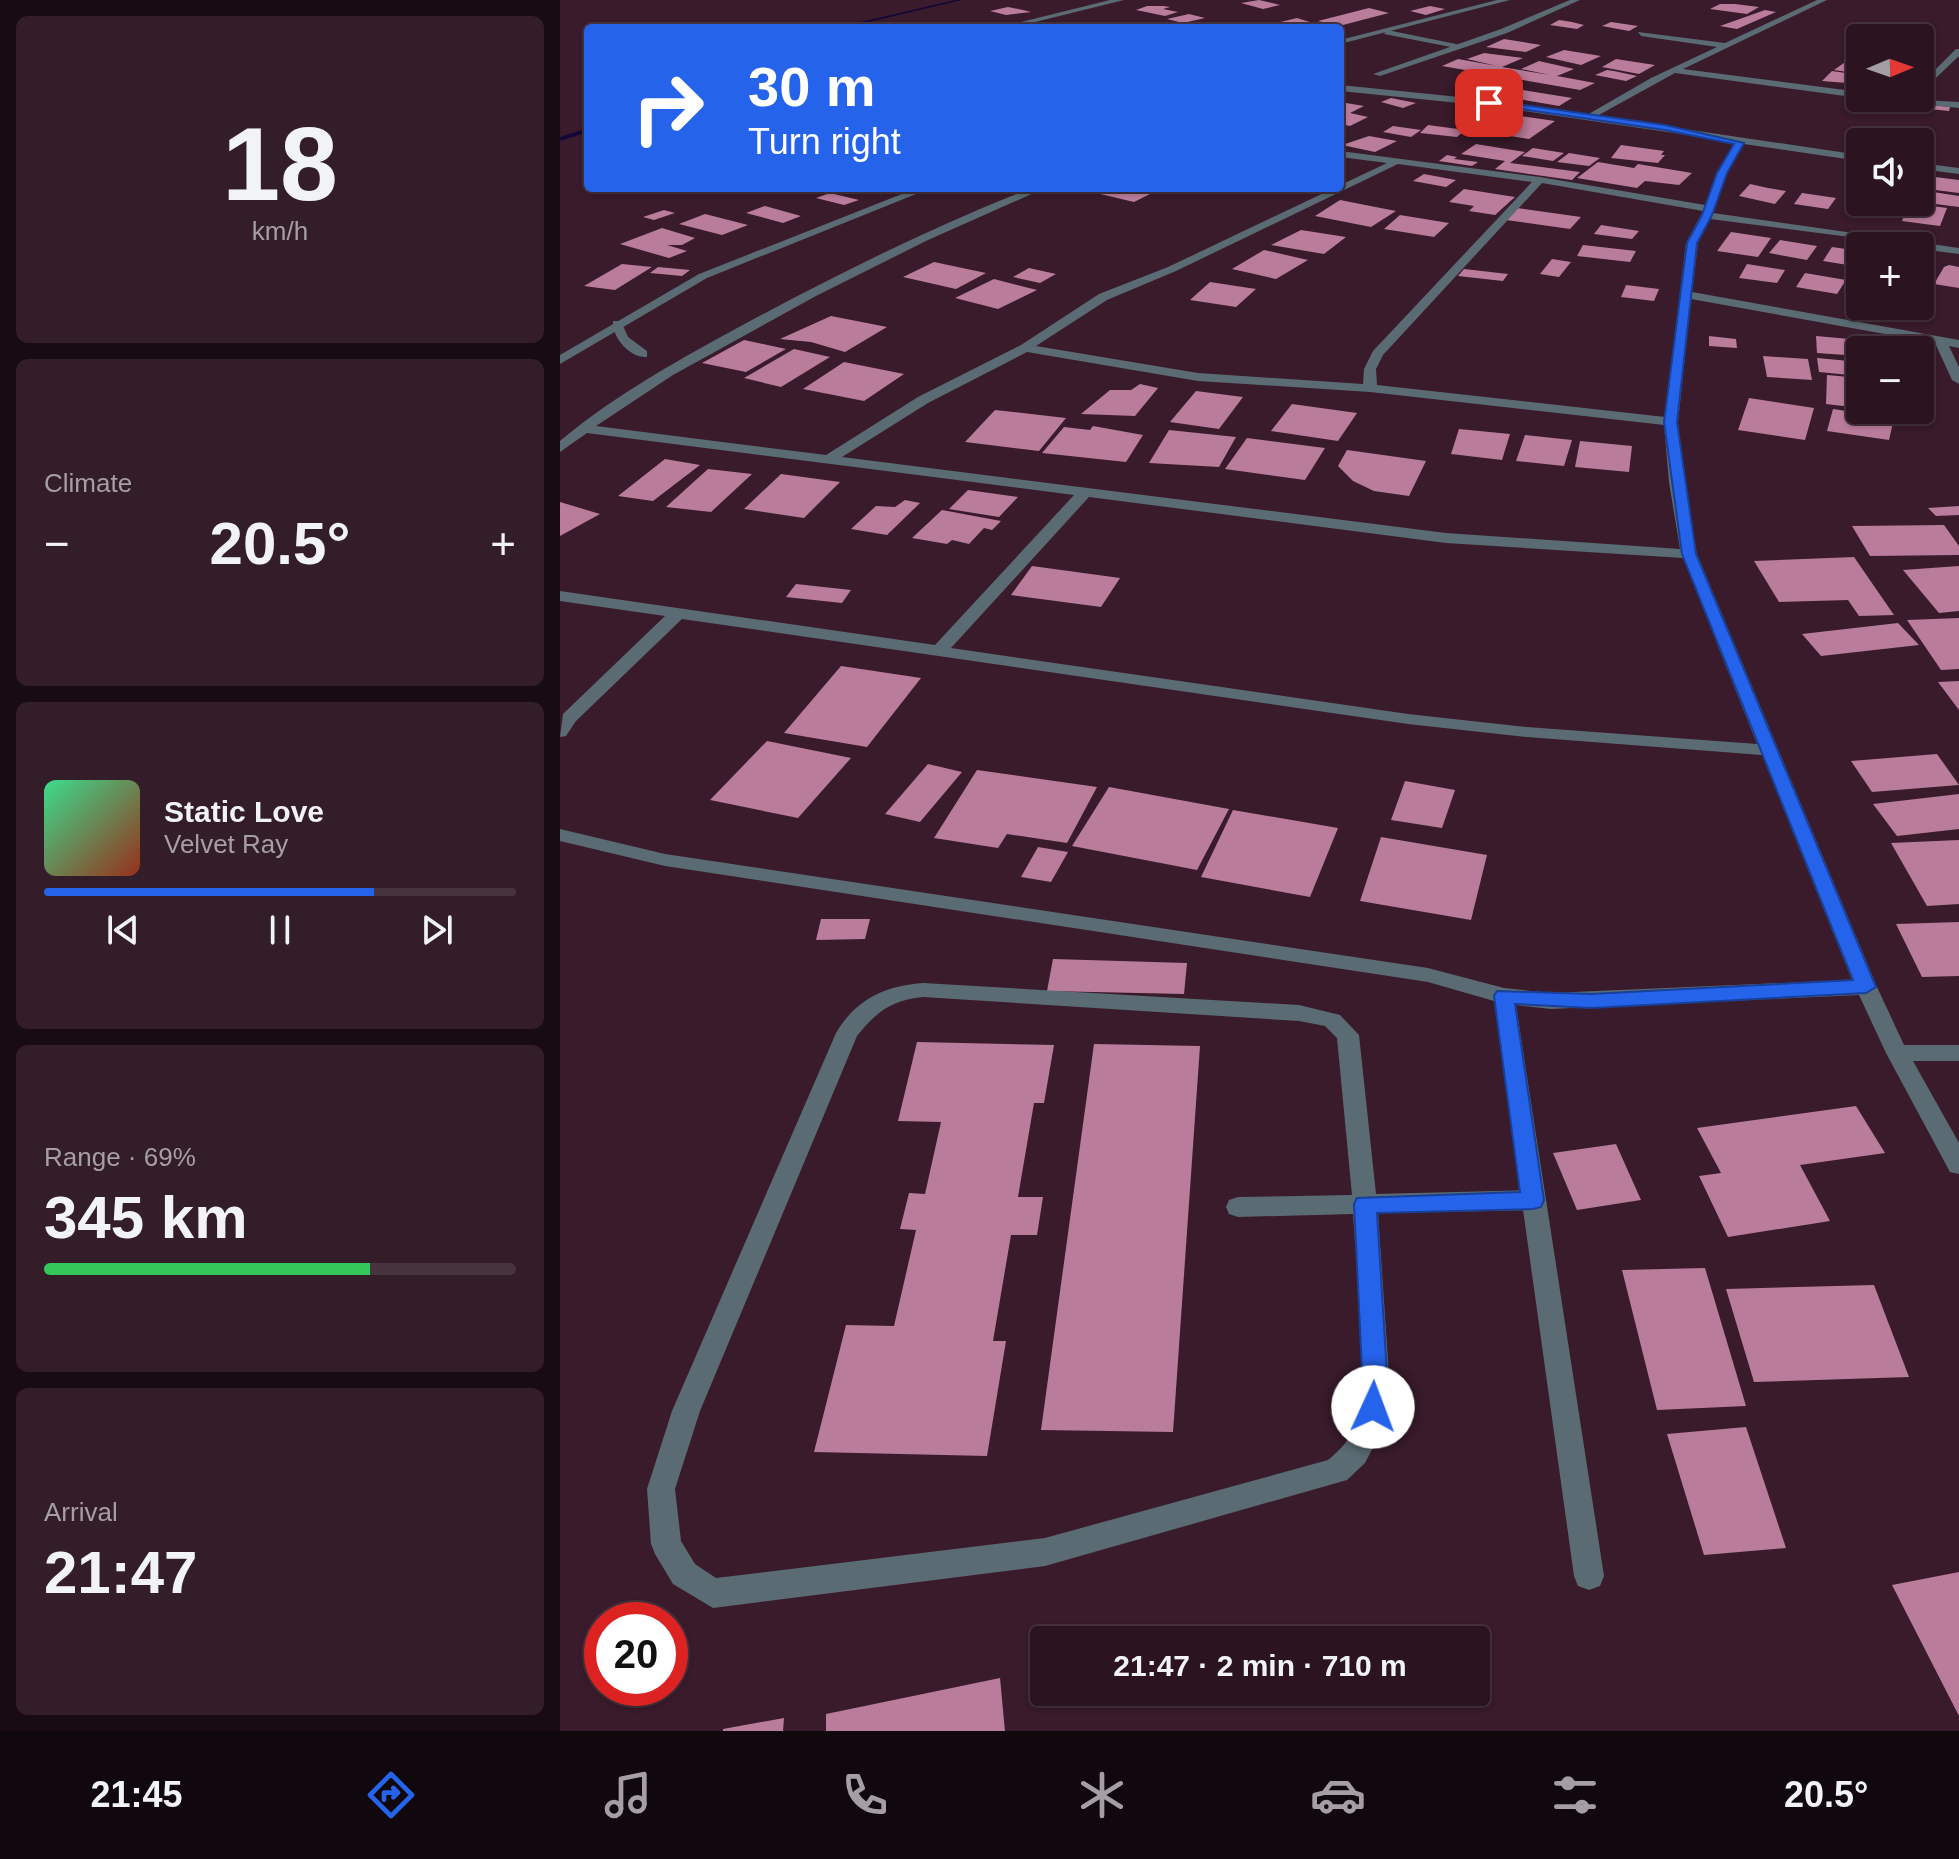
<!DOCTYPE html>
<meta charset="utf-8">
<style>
:root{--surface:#2b1420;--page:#331d29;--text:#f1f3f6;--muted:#a69ea5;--line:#47333e;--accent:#2563eb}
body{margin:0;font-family:Helvetica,sans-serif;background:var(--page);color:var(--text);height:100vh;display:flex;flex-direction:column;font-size:30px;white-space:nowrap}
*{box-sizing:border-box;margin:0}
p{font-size:26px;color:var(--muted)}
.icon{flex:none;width:44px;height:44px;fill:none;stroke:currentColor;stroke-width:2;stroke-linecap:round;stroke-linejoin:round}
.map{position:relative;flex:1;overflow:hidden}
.details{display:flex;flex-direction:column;gap:16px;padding:16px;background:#180b12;width:560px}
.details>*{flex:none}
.guide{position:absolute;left:24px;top:24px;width:760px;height:168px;border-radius:8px;box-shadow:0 2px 6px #0004,0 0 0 2px var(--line);background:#2563eb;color:#fff;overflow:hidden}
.needle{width:52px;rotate:88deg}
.fabs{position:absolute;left:1286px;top:24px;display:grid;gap:16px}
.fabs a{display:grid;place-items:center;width:88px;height:88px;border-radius:8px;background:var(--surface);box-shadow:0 2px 6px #0004,0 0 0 2px var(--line);font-size:40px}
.speed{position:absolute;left:24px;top:1602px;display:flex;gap:16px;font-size:40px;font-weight:700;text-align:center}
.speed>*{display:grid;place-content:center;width:104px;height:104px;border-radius:50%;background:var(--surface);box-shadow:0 2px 6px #0004,0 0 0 2px var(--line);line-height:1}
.speed .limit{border:12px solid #d22;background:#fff;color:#111}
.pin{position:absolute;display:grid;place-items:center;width:68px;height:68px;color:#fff;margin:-34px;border-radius:16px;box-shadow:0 4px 12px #0006}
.me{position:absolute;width:88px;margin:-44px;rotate:2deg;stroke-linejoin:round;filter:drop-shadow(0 0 6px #0008)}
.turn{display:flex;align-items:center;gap:28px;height:168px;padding:0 32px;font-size:36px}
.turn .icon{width:104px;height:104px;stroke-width:2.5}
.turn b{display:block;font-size:56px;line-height:68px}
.big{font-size:60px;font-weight:600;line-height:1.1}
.details .card{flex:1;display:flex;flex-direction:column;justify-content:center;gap:12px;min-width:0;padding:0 28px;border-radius:12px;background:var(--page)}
.details .dial{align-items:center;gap:0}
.dial b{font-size:104px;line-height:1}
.song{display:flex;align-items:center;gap:24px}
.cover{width:96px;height:96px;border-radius:12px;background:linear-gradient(135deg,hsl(150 70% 55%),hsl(10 70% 35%))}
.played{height:8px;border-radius:4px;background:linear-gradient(90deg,var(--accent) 70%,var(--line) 70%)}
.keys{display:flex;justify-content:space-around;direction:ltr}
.heat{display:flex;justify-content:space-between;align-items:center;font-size:44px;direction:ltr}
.charge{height:12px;border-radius:6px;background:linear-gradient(90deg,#34c759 69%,var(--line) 0)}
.trip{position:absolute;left:470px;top:1626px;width:460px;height:80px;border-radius:8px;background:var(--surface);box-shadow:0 2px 6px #0004,0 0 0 2px var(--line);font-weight:600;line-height:80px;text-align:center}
.tabs{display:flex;height:128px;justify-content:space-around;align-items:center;background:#11080d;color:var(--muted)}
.tabs .icon{width:56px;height:56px}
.tabs .selected{color:var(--accent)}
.tabs b{font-size:36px;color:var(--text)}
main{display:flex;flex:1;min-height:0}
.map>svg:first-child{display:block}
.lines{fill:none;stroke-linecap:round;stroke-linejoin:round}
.stream{fill:#140736;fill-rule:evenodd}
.building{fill:#ba7c9b}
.service{fill:#5a6b73;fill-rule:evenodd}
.minor{fill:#5a6b73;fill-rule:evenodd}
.tertiary{fill:#5a6b73;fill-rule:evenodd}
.route{fill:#2563eb;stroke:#184099;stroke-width:2}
</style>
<main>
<section class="details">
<div class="card dial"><b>18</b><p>km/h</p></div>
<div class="card"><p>Climate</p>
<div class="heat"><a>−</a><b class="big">20.5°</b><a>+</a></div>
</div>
<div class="card">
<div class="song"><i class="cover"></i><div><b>Static Love</b><p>Velvet Ray</p></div></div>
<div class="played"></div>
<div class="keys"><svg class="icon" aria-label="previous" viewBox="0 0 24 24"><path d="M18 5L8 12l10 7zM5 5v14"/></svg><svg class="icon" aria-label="pause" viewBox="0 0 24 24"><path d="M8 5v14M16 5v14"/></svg><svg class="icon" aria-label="next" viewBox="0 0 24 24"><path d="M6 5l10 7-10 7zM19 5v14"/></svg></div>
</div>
<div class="card"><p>Range · 69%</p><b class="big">345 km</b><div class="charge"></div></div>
<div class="card"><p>Arrival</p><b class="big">21:47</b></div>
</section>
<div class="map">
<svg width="1399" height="1731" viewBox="0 0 1399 1731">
<rect width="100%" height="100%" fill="#391b2b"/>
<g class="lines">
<!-- stream -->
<g class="stream">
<polygon points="395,0 402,0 283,28 275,28"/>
<polygon points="28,128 28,132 0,141 0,137"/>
</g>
</g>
<!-- building -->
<g class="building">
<polygon points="699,0 720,5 703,9 681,3"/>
<polygon points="1160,4 1175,4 1199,7 1187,14 1150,9"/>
<polygon points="587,6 603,6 610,7 603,9 618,12 605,16 576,10"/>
<polygon points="870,6 885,9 866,15 850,11"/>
<polygon points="448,7 463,10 471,12 446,15 430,11"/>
<polygon points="809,8 829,13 779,26 758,21"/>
<polygon points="1205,10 1216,12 1177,29 1160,26"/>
<polygon points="629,14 645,18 623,23 607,19"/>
<polygon points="737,18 769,28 700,28 700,27"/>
<polygon points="999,20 1012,22 1024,25 1017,29 990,25"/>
<polygon points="1051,22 1078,26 1069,31 1042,26"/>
<polygon points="944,39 981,45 966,52 926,47"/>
<polygon points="1004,50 1041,56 1021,65 986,57"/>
<polygon points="924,53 963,58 942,67 990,75 961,69 979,61 1014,69 997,76 1035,83 1020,90 882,66 898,59 937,66 907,59"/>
<polygon points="1056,59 1095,65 1079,74 1042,67"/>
<polygon points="1288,60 1300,62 1300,74 1274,70"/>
<polygon points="1047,70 1054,71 1077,76 1066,81 1035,75"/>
<polygon points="1272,71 1300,75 1300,84 1262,81"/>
<polygon points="932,85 1012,98 999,106 918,92"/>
<polygon points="831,98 856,103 843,108 821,102"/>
<polygon points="780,102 804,106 790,113 808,117 790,126 780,124"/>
<polygon points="1352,103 1390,107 1389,111 1350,107"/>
<polygon points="954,115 995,121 969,139 899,128 916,118 945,120"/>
<polygon points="868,125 905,130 897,137 860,133"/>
<polygon points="833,126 861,130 851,137 823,132"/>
<polygon points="809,136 837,141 815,152 782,145"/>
<polygon points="916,144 965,152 950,163 1020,172 1012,180 935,169 945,161 901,154"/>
<polygon points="1061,145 1104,151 1101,155 1105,155 1098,163 1051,158"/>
<polygon points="973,148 1004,153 993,161 962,156"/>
<polygon points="1009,153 1040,158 1029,166 997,162"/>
<polygon points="887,155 897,157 894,159 918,162 912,166 879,161"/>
<polygon points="1038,162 1074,168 1078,164 1132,173 1119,185 1085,181 1077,188 1017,178"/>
<polygon points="864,174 896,180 886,187 853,181"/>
<polygon points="1367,176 1399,180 1399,193 1360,188"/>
<polygon points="1190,184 1208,188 1226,191 1215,204 1179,196"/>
<polygon points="547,188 569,188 592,193 574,202 536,193"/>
<polygon points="904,189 955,197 935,215 909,211 914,206 889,202"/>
<polygon points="1360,190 1399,196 1399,207 1360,202"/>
<polygon points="270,193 299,200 284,205 256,198"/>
<polygon points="1242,193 1276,198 1268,209 1234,204"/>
<polygon points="780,200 836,211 811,227 755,216"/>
<polygon points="1349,203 1387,208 1380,226 1342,221"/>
<polygon points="205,206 241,216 223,223 186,213"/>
<polygon points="957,208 1021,217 1010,229 946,220"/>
<polygon points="104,210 115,213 94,220 83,217"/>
<polygon points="145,214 188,225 162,235 119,224"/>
<polygon points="840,215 889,223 874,237 824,229"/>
<polygon points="1041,225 1079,231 1072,239 1034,234"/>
<polygon points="102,228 135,238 122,245 107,245 127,251 109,258 60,244"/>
<polygon points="741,230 786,237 764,254 711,245"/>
<polygon points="1171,232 1211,238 1198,257 1157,251"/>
<polygon points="1220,240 1257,246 1247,260 1209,253"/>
<polygon points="1023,245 1076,251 1070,262 1017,256"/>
<polygon points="1272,247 1300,251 1300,267 1263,261"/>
<polygon points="704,250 748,260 716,279 672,269"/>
<polygon points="992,259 1011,262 999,277 980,274"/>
<polygon points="374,262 426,273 396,289 343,277"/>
<polygon points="62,264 92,267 55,290 24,286"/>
<polygon points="1187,264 1225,270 1217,283 1179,278"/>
<polygon points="1389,265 1399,267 1399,288 1374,284 1384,267"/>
<polygon points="98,267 130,270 122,276 90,273"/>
<polygon points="469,268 496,274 480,283 453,277"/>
<polygon points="904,269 948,274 943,281 898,276"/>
<polygon points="1245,273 1286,280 1277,294 1236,287"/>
<polygon points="434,279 477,290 438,309 395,298"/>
<polygon points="650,282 696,289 676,307 630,300"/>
<polygon points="1066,285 1099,289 1094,301 1061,297"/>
<polygon points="271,316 327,327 285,352 251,342 220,339"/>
<polygon points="1149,336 1176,339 1177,348 1149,346"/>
<polygon points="1256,336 1301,340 1300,356 1257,353"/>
<polygon points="184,340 226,349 186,372 142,363"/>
<polygon points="1329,344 1370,347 1375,362 1360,361 1360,350 1331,350"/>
<polygon points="234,349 270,357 221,387 184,378"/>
<polygon points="1203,356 1248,359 1252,380 1207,377"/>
<polygon points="1257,358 1300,362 1300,376 1259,372"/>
<polygon points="284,362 344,374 304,401 243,389"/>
<polygon points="1267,375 1300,378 1300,408 1266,404"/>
<polygon points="580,384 598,388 575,416 521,414 550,390 571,390"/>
<polygon points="636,391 683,397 659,429 610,422"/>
<polygon points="1189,398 1254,408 1245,440 1178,430"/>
<polygon points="732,404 797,413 778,441 711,431"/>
<polygon points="1273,409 1334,418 1329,440 1267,431"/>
<polygon points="435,410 506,418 479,451 405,442"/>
<polygon points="533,426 583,435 566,462 482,453 504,427 530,430"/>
<polygon points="899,429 950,434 942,460 891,454"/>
<polygon points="609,430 676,437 659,467 589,463"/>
<polygon points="965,435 1012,440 1004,466 956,461"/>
<polygon points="687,438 765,448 745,480 665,469"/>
<polygon points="1020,441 1072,446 1069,472 1015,467"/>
<polygon points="787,450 866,461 849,496 814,491 793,481 778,466"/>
<polygon points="105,459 140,465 93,501 58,496"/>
<polygon points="148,469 192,474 151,512 106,507"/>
<polygon points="221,474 280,482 244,518 184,509"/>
<polygon points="408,490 458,497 439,517 389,509"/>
<polygon points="345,500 360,503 327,535 291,529 316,506 335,507"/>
<polygon points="0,502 40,514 0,536"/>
<polygon points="1399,506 1399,515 1376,516 1368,508"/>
<polygon points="382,510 441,521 432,530 424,528 409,544 392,540 387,544 352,538"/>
<polygon points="1384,525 1399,546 1399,555 1310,556 1292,526"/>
<polygon points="1294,557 1334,615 1299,616 1288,600 1219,602 1194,561"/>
<polygon points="472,566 560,578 541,607 451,595"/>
<polygon points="1399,566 1399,611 1379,613 1343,570"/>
<polygon points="236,584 291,590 282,603 226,597"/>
<polygon points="1399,618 1399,669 1381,670 1347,620"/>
<polygon points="1338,623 1359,645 1261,656 1242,634"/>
<polygon points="281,666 361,678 307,747 224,733"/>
<polygon points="1399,681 1399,710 1378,682"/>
<polygon points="207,741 291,758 238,818 150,800"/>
<polygon points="1377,754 1399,785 1312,792 1291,761"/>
<polygon points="368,764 402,772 360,822 325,814"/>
<polygon points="417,770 537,787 507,843 447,834 438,848 374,838"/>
<polygon points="845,781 895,790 882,828 831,820"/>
<polygon points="549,787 669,809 637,870 512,846"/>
<polygon points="1399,794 1399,829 1337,836 1313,804"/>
<polygon points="673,810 778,828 750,897 641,877"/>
<polygon points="821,837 927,855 911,920 800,901"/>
<polygon points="1399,840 1399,904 1367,906 1331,843"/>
<polygon points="478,847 508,852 491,882 461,877"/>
<polygon points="261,919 310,919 305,939 256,940"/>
<polygon points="1399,922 1399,976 1362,977 1336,924"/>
<polygon points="493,959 627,963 624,994 487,991"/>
<polygon points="357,1042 494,1045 484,1103 474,1103 458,1197 483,1197 477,1235 451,1235 433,1341 446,1341 427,1456 254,1452 286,1325 334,1326 356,1230 340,1229 349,1193 365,1194 381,1122 338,1121"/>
<polygon points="534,1044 640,1046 613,1432 481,1430"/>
<polygon points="1296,1106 1325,1153 1240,1165 1270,1221 1168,1237 1139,1176 1161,1173 1137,1128"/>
<polygon points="1056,1144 1081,1200 1017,1210 993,1153"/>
<polygon points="1145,1268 1186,1406 1097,1410 1062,1270"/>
<polygon points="1314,1285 1349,1377 1194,1382 1166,1289"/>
<polygon points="1186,1427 1226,1548 1144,1555 1107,1434"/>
<polygon points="1399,1572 1399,1716 1332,1585"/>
<polygon points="440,1678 445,1731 266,1731 266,1714"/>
<polygon points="224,1718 223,1731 163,1731 163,1729"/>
</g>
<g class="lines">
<!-- service -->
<g class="service">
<polygon points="1010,0 1020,0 947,33 820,76 813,74 941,29"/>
<path d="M363,983L739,1005L780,1015L799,1035L816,1194L973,1190L982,1193L985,1200L982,1207L973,1210L818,1213L830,1390L820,1434L805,1463L787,1480L485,1566L153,1608L113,1584L95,1554L91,1544L87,1489L112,1411L276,1033C296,999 325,986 363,983ZM363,997L739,1021L765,1026L777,1038L792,1195L678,1197L669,1200L666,1207L669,1214L678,1217L793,1214C796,1262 811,1388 795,1426C789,1441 780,1450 768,1460L485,1538L156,1578L135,1564L121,1541L115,1489L140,1411L297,1036C316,1012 332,1000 363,997Z"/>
</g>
<!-- minor -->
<g class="minor">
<polygon points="550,0 564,0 451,28 437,28"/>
<path d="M1257,0H1267L1123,69L1300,92V98L1115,73L1037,116L1300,155V161L1184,144L1167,173L1153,213L1399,248V254L1360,249V246L1150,219L1138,243L1132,292L1399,340V348L1389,346L1399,367V384L1392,380L1375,343L1131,299L1118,422L1123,482L1137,554L1317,987L1344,1045H1399V1061H1353L1399,1143V1174L1390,1172L1326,1053L1299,995L991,1009L956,1005L1044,1576L1040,1586L1029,1590L1018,1586L1014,1576L934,1001L868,982L105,866L0,841V829L105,854L868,968L944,988L991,993L1292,980L1202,755L967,737L848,724L122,619L16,721L6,736L0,737L3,714L105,616L0,601V591L375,645L514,495L27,433L0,452V441C57,393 124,357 190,321C282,272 374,226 471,188H485L368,240L256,296L113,375L36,426L266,455L358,397L461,345L539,294L608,267L827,163L780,157V151L980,177L1145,205L1157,173L1176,142L929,106L780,91V85L929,100L1027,115L1091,78L1157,47L1081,36L1078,32L1165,43ZM838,164L972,182L813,351L804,369L803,384L638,373L476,346L547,300L616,271ZM982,183L1143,211L1126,243L1105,417L817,385L816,369L823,355ZM467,352L638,381L810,392L1104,425L1109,482L1120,549L886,533L282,457L368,403ZM529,497L886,543L1123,558L1197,744L967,727L848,714L391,648Z"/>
<polygon points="827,30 896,44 900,46 896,48 824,34"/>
<polygon points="1396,49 1399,49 1399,56 1360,93 1360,85"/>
<polygon points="1323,98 1399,102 1399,108 1327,101"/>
<polygon points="1360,163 1399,168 1399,174 1360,169"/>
<path d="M53,321H61L68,337L87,351V357C70,358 52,338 53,321Z"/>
</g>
<!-- tertiary -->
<g class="tertiary">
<polygon points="937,0 950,0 780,44 780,40"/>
<polygon points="357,188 371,188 147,278 0,364 0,355 139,274"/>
</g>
</g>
<!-- route -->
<polygon class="route" points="929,100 1105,125 1184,143 1167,173 1152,215 1137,243 1117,422 1136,554 1316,987 1306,993 1031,1008 955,1004 984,1200 981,1207 973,1209 817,1213 828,1390 822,1415 813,1418 804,1415 800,1407 803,1390 794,1204 797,1198 960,1192 934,996 937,991 1031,994 1293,980 1122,554 1104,422 1127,243 1142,215 1157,173 1174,144 1105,130 926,104"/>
</svg>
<div class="fabs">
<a><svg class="needle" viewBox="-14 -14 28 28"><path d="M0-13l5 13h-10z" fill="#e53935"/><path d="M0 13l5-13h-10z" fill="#a69ea5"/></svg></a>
<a><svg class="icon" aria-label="sound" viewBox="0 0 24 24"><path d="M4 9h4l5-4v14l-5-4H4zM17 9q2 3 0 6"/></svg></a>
<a>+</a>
<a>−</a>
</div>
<div class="speed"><div class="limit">20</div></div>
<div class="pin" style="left:929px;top:103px;background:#d93025"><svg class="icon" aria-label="arrive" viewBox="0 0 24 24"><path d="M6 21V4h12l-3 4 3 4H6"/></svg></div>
<svg class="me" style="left:813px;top:1407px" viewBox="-20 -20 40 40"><circle r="19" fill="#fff"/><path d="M0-13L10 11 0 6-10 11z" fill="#2563eb"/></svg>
<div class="trip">21:47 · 2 min · 710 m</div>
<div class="guide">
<div class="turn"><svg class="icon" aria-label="right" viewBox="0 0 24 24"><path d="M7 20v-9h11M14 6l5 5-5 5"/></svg><div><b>30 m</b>Turn right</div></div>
</div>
</div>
</main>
<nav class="tabs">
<b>21:45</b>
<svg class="icon selected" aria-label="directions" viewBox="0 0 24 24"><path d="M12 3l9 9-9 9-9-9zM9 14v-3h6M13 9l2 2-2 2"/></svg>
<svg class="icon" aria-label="music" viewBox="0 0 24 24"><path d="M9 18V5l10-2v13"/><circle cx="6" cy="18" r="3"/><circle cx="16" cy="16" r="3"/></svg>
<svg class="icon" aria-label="phone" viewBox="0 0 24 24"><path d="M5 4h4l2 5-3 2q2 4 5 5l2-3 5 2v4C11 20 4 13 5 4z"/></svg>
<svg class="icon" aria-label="climate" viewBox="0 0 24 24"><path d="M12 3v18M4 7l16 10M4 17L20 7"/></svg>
<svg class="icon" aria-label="car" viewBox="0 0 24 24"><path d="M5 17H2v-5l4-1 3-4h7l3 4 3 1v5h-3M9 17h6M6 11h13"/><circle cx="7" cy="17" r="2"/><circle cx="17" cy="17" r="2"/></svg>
<svg class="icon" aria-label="filters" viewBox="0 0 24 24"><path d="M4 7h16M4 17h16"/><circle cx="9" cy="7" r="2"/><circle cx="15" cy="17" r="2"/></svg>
<b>20.5°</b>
</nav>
